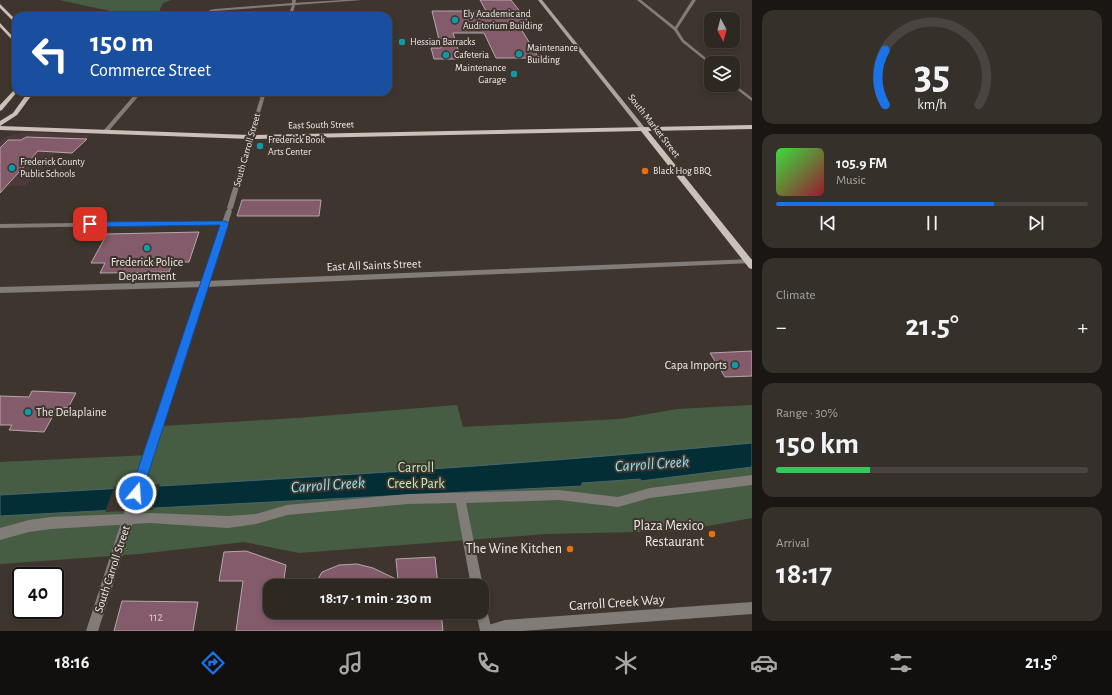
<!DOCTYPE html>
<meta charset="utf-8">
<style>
:root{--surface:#2e2822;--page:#36302a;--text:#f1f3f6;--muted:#a7a6a5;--line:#494440;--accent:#1a73e8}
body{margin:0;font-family:"Alegreya Sans",sans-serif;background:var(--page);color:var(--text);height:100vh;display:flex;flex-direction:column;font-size:15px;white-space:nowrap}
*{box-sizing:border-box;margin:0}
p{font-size:13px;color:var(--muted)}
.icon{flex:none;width:22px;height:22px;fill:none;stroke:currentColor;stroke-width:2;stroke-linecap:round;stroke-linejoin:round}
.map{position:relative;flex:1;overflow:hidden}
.details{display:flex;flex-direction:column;gap:10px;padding:10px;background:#191613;width:360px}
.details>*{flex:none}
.guide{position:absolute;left:12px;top:12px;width:380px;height:84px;border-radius:12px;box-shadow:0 2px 6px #0003,0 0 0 1px var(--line);background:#1a4fa0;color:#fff;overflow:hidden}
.needle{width:26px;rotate:173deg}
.tools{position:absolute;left:704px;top:12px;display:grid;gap:8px}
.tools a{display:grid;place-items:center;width:36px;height:36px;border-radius:8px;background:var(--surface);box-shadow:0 2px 6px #0003,0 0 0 1px var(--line);font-size:20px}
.speed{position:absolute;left:12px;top:567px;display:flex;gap:8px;font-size:20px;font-weight:700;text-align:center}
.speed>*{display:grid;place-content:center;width:52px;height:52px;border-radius:50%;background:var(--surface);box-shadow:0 2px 6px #0003,0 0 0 1px var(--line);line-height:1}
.speed .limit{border:2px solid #111;border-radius:6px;background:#fff;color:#111}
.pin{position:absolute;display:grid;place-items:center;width:34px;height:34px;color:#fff;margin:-17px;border-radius:8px;box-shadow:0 2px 6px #0006}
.me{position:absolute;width:44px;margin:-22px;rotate:18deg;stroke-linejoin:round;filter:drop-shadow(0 0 3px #0008)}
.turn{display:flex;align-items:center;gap:14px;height:84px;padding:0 12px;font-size:18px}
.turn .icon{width:52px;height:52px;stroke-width:2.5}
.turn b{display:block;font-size:28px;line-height:34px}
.big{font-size:30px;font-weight:600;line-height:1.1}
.details .card{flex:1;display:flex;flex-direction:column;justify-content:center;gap:6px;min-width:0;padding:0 14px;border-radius:12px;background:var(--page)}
.details .dial{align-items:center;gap:0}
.dial svg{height:104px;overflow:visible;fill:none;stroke:var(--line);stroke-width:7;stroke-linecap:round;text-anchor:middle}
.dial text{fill:var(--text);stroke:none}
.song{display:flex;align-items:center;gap:12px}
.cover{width:48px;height:48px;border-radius:6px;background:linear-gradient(135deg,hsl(120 70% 55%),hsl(350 70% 35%))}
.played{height:4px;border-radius:2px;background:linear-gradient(90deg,var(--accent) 70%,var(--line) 70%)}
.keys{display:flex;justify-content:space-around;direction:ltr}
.heat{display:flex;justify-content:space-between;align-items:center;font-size:22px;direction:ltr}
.charge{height:6px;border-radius:3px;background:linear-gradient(90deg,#34c759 30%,var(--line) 0)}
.trip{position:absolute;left:263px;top:579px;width:226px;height:40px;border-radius:12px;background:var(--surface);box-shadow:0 2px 6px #0003,0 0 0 1px var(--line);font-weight:600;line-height:40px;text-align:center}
.tab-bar{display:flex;height:64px;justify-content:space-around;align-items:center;background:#12100e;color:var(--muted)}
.tab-bar .icon{width:28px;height:28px}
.tab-bar .on{color:var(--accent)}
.tab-bar b{font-size:18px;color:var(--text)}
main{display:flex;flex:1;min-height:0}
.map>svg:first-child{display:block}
.commercial{fill:#4e393a}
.green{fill:#465d44}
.water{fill:#042e36;stroke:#4a666a}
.pier{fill:#3e362e}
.building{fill:#835b6b;stroke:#b5a7ac}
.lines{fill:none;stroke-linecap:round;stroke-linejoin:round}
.pedestrian{fill:#827c79;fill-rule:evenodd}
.minor{fill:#827c79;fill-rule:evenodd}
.tertiary{fill:#827c79;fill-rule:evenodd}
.secondary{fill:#aba39e;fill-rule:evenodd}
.primary{fill:#cbc0ba;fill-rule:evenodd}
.tertiary-bridge{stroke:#827c79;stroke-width:11}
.route{fill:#1a73e8;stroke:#114b97}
.culture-dot{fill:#0f9aa8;stroke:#3e362e;stroke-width:1.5}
.food-dot{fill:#e8710a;stroke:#3e362e;stroke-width:1.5}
.labels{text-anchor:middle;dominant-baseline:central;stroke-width:4;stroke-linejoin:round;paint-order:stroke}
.far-poi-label{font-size:10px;fill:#efeae5;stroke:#3e362e;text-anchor:start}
.far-street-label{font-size:10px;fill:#efeae5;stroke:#3e362e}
.poi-label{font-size:12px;fill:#efeae5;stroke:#3e362e}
.street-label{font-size:12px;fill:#efeae5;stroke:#3e362e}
.near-number-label{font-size:12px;fill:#d4c6c6}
.near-park-label{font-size:14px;fill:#bdedb9;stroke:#3e362e}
.near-poi-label{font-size:14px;fill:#efeae5;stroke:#3e362e;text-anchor:end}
.near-street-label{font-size:14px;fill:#efeae5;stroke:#3e362e}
.near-water-label{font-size:16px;font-style:italic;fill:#8de3f5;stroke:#3e362e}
</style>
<main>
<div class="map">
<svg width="752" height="631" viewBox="0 0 752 631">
<rect width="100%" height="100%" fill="#3e362e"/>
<!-- commercial -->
<polygon class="commercial" points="24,132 90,135 73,154 55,154 26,186 0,186 0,141 3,138 11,135"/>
<!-- green -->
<g class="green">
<polygon points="59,0 171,0 163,3 157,16 196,13 193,16 106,16 110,11"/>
<polygon points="457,405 463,427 620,419 677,409 752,405 752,518 680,531 546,534 299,553 244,542 139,554 0,564 0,462 150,455 162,426 297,418"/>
</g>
<!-- water -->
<path class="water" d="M752,443V467L641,481L640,479L582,483V486L0,516V495C251,481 502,467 752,443Z"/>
<!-- pier -->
<polygon class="pier" points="160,484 153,510 105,512 114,487"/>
<!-- building -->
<g class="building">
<polygon points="480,0 511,0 530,24 518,24 539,58 496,58 484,33 453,33 461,59 434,59 431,48 441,48 432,11 486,11"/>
<polygon points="26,137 87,139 72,153 38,151 0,193 0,148 8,140 21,140"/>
<polygon points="242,200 321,200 319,216 237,216"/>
<polygon points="199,232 189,262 173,262 169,272 100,273 105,263 91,263 107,234"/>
<polygon points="752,351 752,376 725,377 710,353"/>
<polygon points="32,391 76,393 68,408 58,407 44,432 9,430 12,425 0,425 0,396 29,397"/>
<polygon points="246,551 286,565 283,586 270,586 270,612 441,612 443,631 236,631 243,581 219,581 224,552"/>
<polygon points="435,557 438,586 314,586 322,572 339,565 357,564 373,568 398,580 396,559"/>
<polygon points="122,601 198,602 193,631 114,631"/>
</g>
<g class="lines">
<!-- pedestrian -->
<g class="pedestrian">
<polygon points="752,475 752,485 650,498 618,507 559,500 466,503 483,586 482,588 482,586 471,586 456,503 408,504 287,515 256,524 228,528 150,523 51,529 29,532 0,540 0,528 29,520 51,517 150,513 228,516 256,514 287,505 408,494 559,490 618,497 650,488"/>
<polygon points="482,604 486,606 492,631 480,631 476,612 482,612"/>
</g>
<!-- minor -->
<g class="minor">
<polygon points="292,0 296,0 295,5 215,11 207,16 203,16 210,10 215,9 292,3"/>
<polygon points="637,0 641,0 675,27 692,0 696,0 677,29 684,40 712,63 711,63 711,65 682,42 674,30"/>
<polygon points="733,83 752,98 752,101 731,85 733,85"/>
<polygon points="137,92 142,92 107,133 103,133 103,131"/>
<polygon points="225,221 227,222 227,224 0,228 0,224"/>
<polygon points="752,259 752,263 205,287 0,293 0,287 205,281"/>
<polygon points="752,602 752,614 522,631 480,631 482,627 505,620"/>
</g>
<!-- tertiary -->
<g class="tertiary">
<polygon points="343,0 362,0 295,5 292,16 288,16 293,3"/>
<polygon points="262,92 266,92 233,208 231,210 232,211 149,468 148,472 144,473 140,472 139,468 226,211 228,209 227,208"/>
<polygon points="124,526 128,528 130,532 98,631 86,631 118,532 120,528"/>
</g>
<!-- secondary -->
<polygon class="secondary" points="538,0 542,0 645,128 645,130 641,130"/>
<!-- primary -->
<g class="primary">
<polygon points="0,4 16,20 16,24 0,8"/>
<polygon points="0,23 16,40 16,44 0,27"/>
<polygon points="16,88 16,92 17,92 2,110 0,111 0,105"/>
<polygon points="28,92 34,92 17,115 0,126 0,121 13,113"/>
<polygon points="752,125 752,129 648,131 752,260 752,269 749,268 641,131 250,139 0,130 0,126 250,135"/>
</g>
<!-- tertiary-bridge -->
<polyline class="tertiary-bridge" points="124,532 144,468"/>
</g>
<!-- route -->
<polygon class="route" points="225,221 229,223 142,493 140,497 136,499 132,497 130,493 220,225 90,227 86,224 90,222"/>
<!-- markers -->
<g class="culture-dot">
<circle cx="455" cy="20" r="4"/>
<circle cx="402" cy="42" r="4"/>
<circle cx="519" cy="54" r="4"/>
<circle cx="446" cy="55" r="4"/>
<circle cx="514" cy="74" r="4"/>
<circle cx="260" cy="146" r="4"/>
<circle cx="12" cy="168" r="4"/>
<circle cx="147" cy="248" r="4"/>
<circle cx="735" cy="365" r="4"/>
<circle cx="28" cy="412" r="4"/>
</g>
<g class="food-dot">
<circle cx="645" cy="171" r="4"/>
<circle cx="712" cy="534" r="4"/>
<circle cx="570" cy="549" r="4"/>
</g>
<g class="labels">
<!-- far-poi labels -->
<g class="far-poi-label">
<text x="463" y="14">Ely Academic and<tspan x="463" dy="12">Auditorium Building</tspan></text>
<text x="410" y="42">Hessian Barracks</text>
<text x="527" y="48">Maintenance<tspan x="527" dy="12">Building</tspan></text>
<text x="454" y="55">Cafeteria</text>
<text x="506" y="68" text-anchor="end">Maintenance<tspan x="506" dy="12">Garage</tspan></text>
<text x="268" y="140">Frederick Book<tspan x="268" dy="12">Arts Center</tspan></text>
<text x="20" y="162">Frederick County<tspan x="20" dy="12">Public Schools</tspan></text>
<text x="653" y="171">Black Hog BBQ</text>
</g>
<!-- far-street labels -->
<g class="far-street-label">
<text transform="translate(321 125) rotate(-1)">East South Street</text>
<text transform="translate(654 126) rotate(52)">South Market Street</text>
<text transform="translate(247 150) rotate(-74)">South Carroll Street</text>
</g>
<!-- poi labels -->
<g class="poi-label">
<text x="147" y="262">Frederick Police<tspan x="147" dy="14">Department</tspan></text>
<text x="727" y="365" text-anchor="end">Capa Imports</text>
<text x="36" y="412" text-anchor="start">The Delaplaine</text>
</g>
<!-- street labels -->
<g class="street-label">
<text transform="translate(374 265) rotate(-2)">East All Saints Street</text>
<text transform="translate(112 569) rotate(-72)">South Carroll Street</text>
</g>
<!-- near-number labels -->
<g class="near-number-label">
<text x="156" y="617">112</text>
</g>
<!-- near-park labels -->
<g class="near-park-label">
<text x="416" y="468">Carroll<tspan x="416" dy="16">Creek Park</tspan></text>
</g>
<!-- near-poi labels -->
<g class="near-poi-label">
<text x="704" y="526">Plaza Mexico<tspan x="704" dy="16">Restaurant</tspan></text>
<text x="562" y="549">The Wine Kitchen</text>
</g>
<!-- near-street labels -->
<g class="near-street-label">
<text transform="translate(617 603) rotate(-4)">Carroll Creek Way</text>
</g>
<!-- near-water labels -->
<g class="near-water-label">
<text transform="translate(652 464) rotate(-4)">Carroll Creek</text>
<text transform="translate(328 485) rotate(-4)">Carroll Creek</text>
</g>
</g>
</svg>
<div class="tools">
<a><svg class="needle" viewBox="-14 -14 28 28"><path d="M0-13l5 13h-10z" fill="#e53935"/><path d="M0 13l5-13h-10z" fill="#a7a6a5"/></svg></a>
<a><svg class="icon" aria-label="layers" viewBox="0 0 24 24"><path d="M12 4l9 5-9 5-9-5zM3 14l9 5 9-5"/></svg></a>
</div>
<div class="speed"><div class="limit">40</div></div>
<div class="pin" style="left:90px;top:224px;background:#d93025"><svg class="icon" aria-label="arrive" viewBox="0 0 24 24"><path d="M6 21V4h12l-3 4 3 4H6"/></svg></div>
<svg class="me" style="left:136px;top:493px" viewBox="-20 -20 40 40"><circle r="17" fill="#1a73e8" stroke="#fff" stroke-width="3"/><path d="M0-11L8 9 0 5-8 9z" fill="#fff"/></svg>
<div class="trip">18:17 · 1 min · 230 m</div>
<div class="guide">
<div class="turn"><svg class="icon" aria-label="left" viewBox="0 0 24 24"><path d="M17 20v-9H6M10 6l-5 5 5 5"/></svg><div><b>150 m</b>Commerce Street</div></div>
</div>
</div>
<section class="details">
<div class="card dial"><svg viewBox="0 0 100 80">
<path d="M14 69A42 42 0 1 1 86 69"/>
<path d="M14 69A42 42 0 0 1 14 27" stroke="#1a73e8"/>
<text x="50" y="56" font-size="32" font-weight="700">35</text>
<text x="50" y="72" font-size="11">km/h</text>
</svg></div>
<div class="card">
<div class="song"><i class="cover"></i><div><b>105.9 FM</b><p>Music</p></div></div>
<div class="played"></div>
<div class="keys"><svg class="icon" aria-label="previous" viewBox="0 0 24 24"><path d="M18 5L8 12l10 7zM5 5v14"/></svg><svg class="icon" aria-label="pause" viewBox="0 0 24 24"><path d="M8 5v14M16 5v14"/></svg><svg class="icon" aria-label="next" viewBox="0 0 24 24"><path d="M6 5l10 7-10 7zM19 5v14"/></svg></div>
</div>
<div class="card"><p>Climate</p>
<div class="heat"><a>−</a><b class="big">21.5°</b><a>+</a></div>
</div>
<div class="card"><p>Range · 30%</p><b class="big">150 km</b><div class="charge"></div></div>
<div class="card"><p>Arrival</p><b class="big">18:17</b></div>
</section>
</main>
<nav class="tab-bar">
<b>18:16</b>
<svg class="icon on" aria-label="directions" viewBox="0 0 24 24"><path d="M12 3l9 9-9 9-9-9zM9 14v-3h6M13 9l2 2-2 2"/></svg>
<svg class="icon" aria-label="music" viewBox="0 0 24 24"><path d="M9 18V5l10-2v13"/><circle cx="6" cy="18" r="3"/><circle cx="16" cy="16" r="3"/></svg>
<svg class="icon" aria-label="phone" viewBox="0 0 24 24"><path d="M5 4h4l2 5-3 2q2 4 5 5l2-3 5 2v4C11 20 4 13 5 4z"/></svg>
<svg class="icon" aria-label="climate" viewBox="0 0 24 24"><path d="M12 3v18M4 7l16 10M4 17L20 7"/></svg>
<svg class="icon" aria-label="car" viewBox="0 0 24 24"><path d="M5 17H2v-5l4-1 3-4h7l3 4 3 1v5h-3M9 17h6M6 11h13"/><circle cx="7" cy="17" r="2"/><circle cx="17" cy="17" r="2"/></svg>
<svg class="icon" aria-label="filters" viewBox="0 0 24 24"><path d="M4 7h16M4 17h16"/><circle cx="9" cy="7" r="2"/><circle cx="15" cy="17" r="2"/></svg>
<b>21.5°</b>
</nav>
